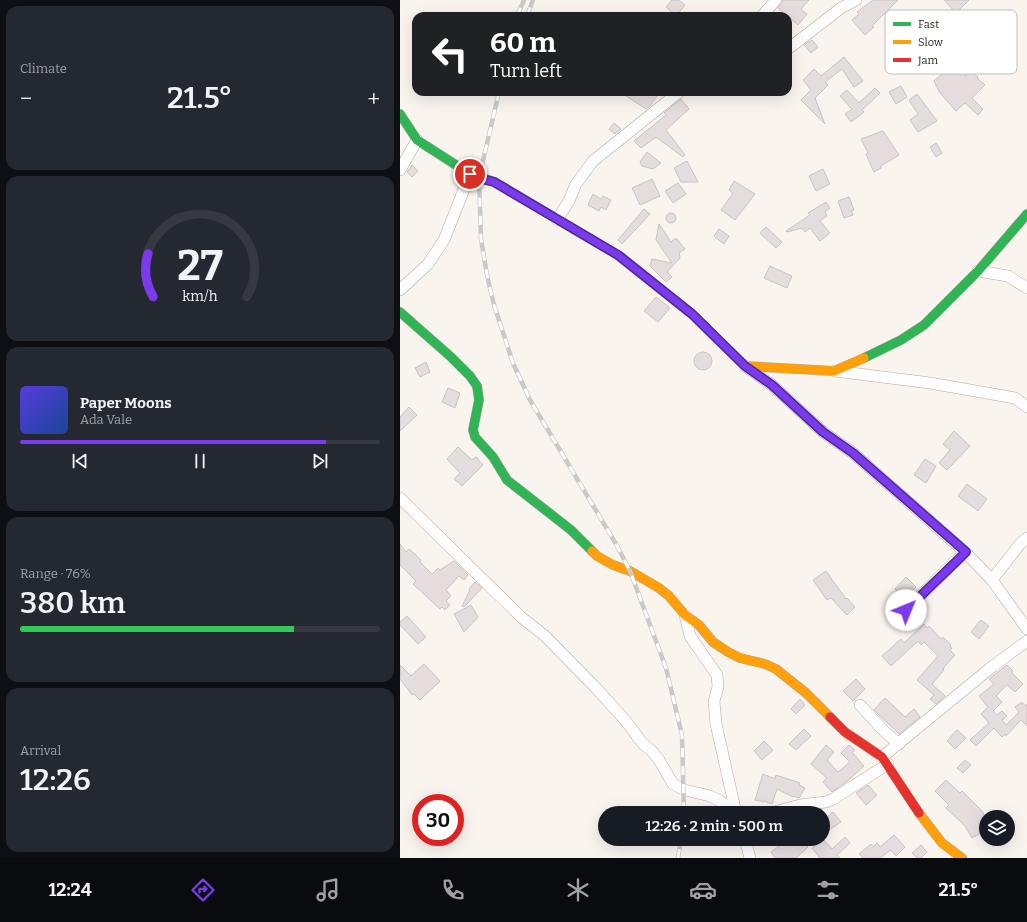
<!DOCTYPE html>
<meta charset="utf-8">
<style>
:root{--surface:#171b24;--page:#242831;--text:#f1f3f6;--muted:#9ea1a6;--line:#363941;--accent:#7c3aed}
body{margin:0;font-family:Bitter,serif;background:var(--page);color:var(--text);height:100vh;display:flex;flex-direction:column;font-size:15px;white-space:nowrap}
*{box-sizing:border-box;margin:0}
p{font-size:13px;color:var(--muted)}
.icon{flex:none;width:22px;height:22px;fill:none;stroke:currentColor;stroke-width:2;stroke-linecap:round;stroke-linejoin:round}
.map{position:relative;flex:1;overflow:hidden}
.sheet{display:flex;flex-direction:column;gap:6px;padding:6px;background:#0d0f14;width:400px}
.sheet>*{flex:none}
.hud{position:absolute;left:12px;top:12px;width:380px;height:84px;border-radius:12px;box-shadow:0 4px 16px #0002;background:#202124;color:#fff;overflow:hidden}
.controls{position:absolute;left:579px;top:810px;display:grid;gap:8px}
.controls a{display:grid;place-items:center;width:36px;height:36px;border-radius:50%;background:var(--surface);box-shadow:0 4px 16px #0002;font-size:20px}
.speed{position:absolute;left:12px;top:794px;display:flex;gap:8px;font-size:20px;font-weight:700;text-align:center}
.speed>*{display:grid;place-content:center;width:52px;height:52px;border-radius:50%;background:var(--surface);box-shadow:0 4px 16px #0002;line-height:1}
.speed .limit{border:6px solid #d22;background:#fff;color:#111}
.pin{position:absolute;display:grid;place-items:center;width:34px;height:34px;color:#fff;margin:-17px;border:2px solid #fff;border-radius:50%;box-shadow:0 1px 4px #0007}
.me{position:absolute;width:44px;margin:-22px;rotate:45deg;stroke-linejoin:round;filter:drop-shadow(0 0 3px #0008)}
.turn{display:flex;align-items:center;gap:14px;height:84px;padding:0 12px;font-size:18px}
.turn .icon{width:52px;height:52px;stroke-width:2.5}
.turn b{display:block;font-size:28px;line-height:34px}
.big{font-size:30px;font-weight:600;line-height:1.1}
.sheet .tile{flex:1;display:flex;flex-direction:column;justify-content:center;gap:6px;min-width:0;padding:0 14px;border-radius:12px;background:var(--page)}
.sheet .dial{align-items:center;gap:0}
.dial svg{height:104px;overflow:visible;fill:none;stroke:var(--line);stroke-width:7;stroke-linecap:round;text-anchor:middle}
.dial text{fill:var(--text);stroke:none}
.song{display:flex;align-items:center;gap:12px}
.cover{width:48px;height:48px;border-radius:6px;background:linear-gradient(135deg,hsl(250 70% 55%),hsl(220 70% 35%))}
.played{height:4px;border-radius:2px;background:linear-gradient(90deg,var(--accent) 85%,var(--line) 85%)}
.keys{display:flex;justify-content:space-around;direction:ltr}
.heat{display:flex;justify-content:space-between;align-items:center;font-size:22px;direction:ltr}
.charge{height:6px;border-radius:3px;background:linear-gradient(90deg,#34c759 76%,var(--line) 0)}
.trip{position:absolute;left:198px;top:806px;width:232px;height:40px;border-radius:20px;background:var(--surface);box-shadow:0 4px 16px #0002;font-weight:600;line-height:40px;text-align:center}
.tab-bar{display:flex;height:64px;justify-content:space-around;align-items:center;background:#090b0e;color:var(--muted)}
.tab-bar .icon{width:28px;height:28px}
.tab-bar .active{color:var(--accent)}
.tab-bar b{font-size:18px;color:var(--text)}
main{display:flex;flex:1;min-height:0}
.map>svg:first-child{display:block}
.building{fill:#e5dcdd;stroke:#cac2c3}
.lines{fill:none;stroke-linecap:round;stroke-linejoin:round}
.street-casing{stroke:#b1aba5;stroke-width:12}
.fast-casing{stroke:#b1aba5;stroke-width:10}
.slow-casing{stroke:#b1aba5;stroke-width:10}
.jam-casing{stroke:#b1aba5;stroke-width:10}
.street{stroke:#fefdfd;stroke-width:11}
.fast{stroke:#30b455;stroke-width:9}
.slow{stroke:#ff9f0a;stroke-width:9}
.jam{stroke:#e5322d;stroke-width:9}
.rail-casing{stroke:#cac9c6;stroke-width:4.5}
.rail{stroke:#fff;stroke-width:3;stroke-dasharray:9;stroke-linecap:butt}
.route-casing{stroke:#51269a;stroke-width:10}
.route{stroke:#7c3aed;stroke-width:7}
.key{fill:#fff;stroke:#c0bebb;stroke-width:1}
.key-label{font-size:11px;fill:#2e251d}
</style>
<main>
<section class="sheet">
<div class="tile"><p>Climate</p>
<div class="heat"><a>−</a><b class="big">21.5°</b><a>+</a></div>
</div>
<div class="tile dial"><svg viewBox="0 0 100 80">
<path d="M14 69A42 42 0 1 1 86 69"/>
<path d="M14 69A42 42 0 0 1 10 36" stroke="#7c3aed"/>
<text x="50" y="56" font-size="32" font-weight="700">27</text>
<text x="50" y="72" font-size="11">km/h</text>
</svg></div>
<div class="tile">
<div class="song"><i class="cover"></i><div><b>Paper Moons</b><p>Ada Vale</p></div></div>
<div class="played"></div>
<div class="keys"><svg class="icon" aria-label="previous" viewBox="0 0 24 24"><path d="M18 5L8 12l10 7zM5 5v14"/></svg><svg class="icon" aria-label="pause" viewBox="0 0 24 24"><path d="M8 5v14M16 5v14"/></svg><svg class="icon" aria-label="next" viewBox="0 0 24 24"><path d="M6 5l10 7-10 7zM19 5v14"/></svg></div>
</div>
<div class="tile"><p>Range · 76%</p><b class="big">380 km</b><div class="charge"></div></div>
<div class="tile"><p>Arrival</p><b class="big">12:26</b></div>
</section>
<div class="map">
<svg width="627" height="858" viewBox="0 0 627 858">
<rect width="100%" height="100%" fill="#faf4ef"/>
<!-- building -->
<g class="building">
<polygon points="272,0 279,0 285,5 276,16 266,7"/>
<polygon points="383,0 409,0 401,9 407,14 398,25 378,8"/>
<polygon points="473,0 498,0 472,26 474,27 465,35 452,20 459,14 457,12"/>
<polygon points="544,0 569,0 556,13"/>
<polygon points="412,40 418,47 411,53 404,45"/>
<polygon points="444,57 463,81 454,87 442,69 425,82 428,85 415,98 425,124 401,100 411,90 403,80 414,69 421,76"/>
<polygon points="555,63 566,76 570,70 578,77 577,78 585,85 572,98 583,109 578,115 565,103 556,111 540,93 534,81"/>
<polygon points="501,86 507,97 496,104 489,92"/>
<polygon points="475,88 480,93 462,110 464,112 451,122 445,114 452,109 440,96 447,90 459,103"/>
<polygon points="220,92 260,92 250,106 246,109"/>
<polygon points="517,94 537,121 518,132 510,120 518,114 509,100"/>
<polygon points="281,99 289,109 266,130 285,155 283,157 256,137 241,148 234,141 266,115 264,113"/>
<polygon points="214,123 221,129 215,134 209,129"/>
<polygon points="483,131 499,155 481,166 481,168 474,172 466,154 468,153 461,139"/>
<polygon points="536,143 542,153 536,157 530,147"/>
<polygon points="247,152 261,163 253,169 242,166 240,162"/>
<polygon points="287,161 298,182 281,182 274,168"/>
<polygon points="12,165 18,171 12,177 7,172"/>
<polygon points="423,169 430,184 416,191 409,176"/>
<polygon points="252,179 260,196 240,205 232,188"/>
<polygon points="334,181 355,194 335,220 321,210 333,193 329,190"/>
<polygon points="278,183 286,194 273,203 265,191"/>
<polygon points="193,194 201,199 203,196 211,200 206,210 201,207 199,211 188,205"/>
<polygon points="449,197 454,210 451,211 453,215 444,218 438,201"/>
<polygon points="426,202 430,208 425,212 427,216 420,221 430,233 420,241 410,228 405,232 402,228 387,232 386,231 410,215 408,213"/>
<polygon points="244,209 250,214 222,244 218,240"/>
<circle cx="271" cy="218" r="5"/>
<polygon points="259,224 271,242 276,238 285,249 279,253 280,258 267,272 272,277 266,282 250,266 252,259 272,263 256,240"/>
<polygon points="366,227 382,242 376,248 360,233"/>
<polygon points="319,229 329,236 324,244 314,236"/>
<polygon points="370,266 392,276 387,288 364,278"/>
<polygon points="256,297 270,308 258,322 244,311"/>
<circle cx="303" cy="361" r="9"/>
<polygon points="26,362 30,372 20,377 15,368"/>
<polygon points="48,388 60,393 55,408 42,402"/>
<polygon points="9,407 17,415 0,431 0,417"/>
<polygon points="554,431 570,446 547,470 539,463 550,450 543,444"/>
<polygon points="58,447 72,460 76,457 83,465 62,486 54,479 60,473 47,459"/>
<polygon points="525,459 536,466 526,483 514,475"/>
<polygon points="567,484 587,499 578,511 558,496"/>
<polygon points="0,544 6,552 9,549 15,554 21,560 20,562 32,574 38,568 40,570 54,561 68,575 64,580 59,576 46,590 51,596 46,601 50,605 45,610 42,607 40,609 13,584 16,581 0,565"/>
<polygon points="426,571 446,599 447,598 455,607 447,615 431,598 427,600 413,580"/>
<polygon points="506,577 516,587 505,599 495,589"/>
<polygon points="75,582 82,588 64,607 62,606 70,590 69,589"/>
<polygon points="71,605 78,617 64,632 54,614"/>
<polygon points="7,616 26,637 18,644 0,625 0,622"/>
<polygon points="581,620 589,626 579,639 571,632"/>
<polygon points="524,624 527,628 529,626 541,639 543,637 551,645 550,646 552,648 550,650 555,655 545,666 543,669 544,670 532,684 545,696 536,704 530,699 534,695 517,680 538,656 524,642 521,645 518,641 491,666 482,656 501,639 504,643"/>
<polygon points="24,664 40,681 20,700 14,694 12,695 0,679 0,665 11,676"/>
<polygon points="607,665 613,671 612,673 623,684 615,692 607,685 596,696 602,702 593,711 597,715 602,711 607,716 602,720 606,725 619,712 615,707 622,702 625,706 627,704 627,726 621,720 606,736 605,734 602,737 594,728 576,746 570,740 589,723 581,714 588,707 579,696 594,684 589,679"/>
<polygon points="456,679 465,689 453,701 443,691"/>
<polygon points="485,698 505,717 514,709 520,717 499,734 474,710"/>
<polygon points="400,699 405,705 396,714 391,709"/>
<polygon points="404,729 411,736 396,750 389,744"/>
<polygon points="557,730 566,738 555,749 547,741"/>
<polygon points="364,741 373,750 362,760 354,751"/>
<polygon points="426,745 434,752 427,760 438,772 450,762 441,753 449,745 455,750 452,752 464,766 446,782 432,792 423,782 427,778 411,764"/>
<polygon points="565,760 571,765 563,773 557,768"/>
<polygon points="363,774 375,779 376,775 400,783 399,785 405,788 399,798 394,796 393,797 377,789 372,804 364,801 364,802 355,800"/>
<polygon points="546,780 560,793 562,791 582,811 586,818 586,830 572,838 565,826 546,808 549,805 535,791"/>
<polygon points="468,785 477,795 466,805 456,793"/>
<polygon points="433,812 441,822 423,834 423,821"/>
<polygon points="494,835 505,847 496,856 491,850 480,858 463,858 459,854 471,844 473,847 477,843 480,847"/>
<polygon points="445,837 450,843 437,855 440,858 420,858 412,848 423,839 432,849"/>
<polygon points="399,839 408,847 396,858 375,858 371,852 387,840 391,846"/>
<polygon points="521,845 527,852 521,858 517,858 512,853"/>
</g>
<g class="lines">
<!-- street casing -->
<g class="street-casing">
<g id="street">
<polyline points="362,16 376,0"/>
<polyline points="388,49 441,8 456,0"/>
<polyline points="0,170 17,140"/>
<polyline points="157,220 169,201 176,184 193,161 279,92"/>
<polyline points="578,271 608,276 627,288"/>
<polyline points="0,290 28,264 44,240 70,174"/>
<polyline points="345,366 372,385 423,432 453,453 565,552 592,580 627,629"/>
<polyline points="435,371 530,383 615,398 627,407"/>
<polyline points="0,498 121,617 145,636 195,687 225,720 243,744 251,750 259,760 273,784 285,790 310,796 320,801 336,813"/>
<polyline points="592,580 620,544 627,538"/>
<polyline points="506,610 565,552"/>
<polyline points="285,615 290,636 317,675 318,687 314,701 316,724 336,813"/>
<polyline points="460,705 484,731 499,744"/>
<polyline points="482,757 593,666 627,641"/>
<polyline points="370,813 400,805 426,802 433,799 488,764"/>
<polyline points="345,839 350,858"/>
</g>
</g>
<!-- fast casing -->
<g class="fast-casing">
<g id="fast">
<polyline points="0,114 17,140 70,174 95,182 221,257"/>
<polyline points="0,312 51,357 70,376 77,386 79,400 73,430 75,437 93,457 107,480 171,530 192,551"/>
<polyline points="464,358 501,340 524,325 578,271 627,214"/>
</g>
</g>
<!-- slow casing -->
<g class="slow-casing">
<g id="slow">
<polyline points="221,257 292,314 345,366 434,371 464,358"/>
<polyline points="192,551 197,556 213,565 230,571 259,588 269,596 285,615 299,625 313,642 328,652 340,658 365,664 376,669 406,693 430,717"/>
<polyline points="519,813 542,843 562,858"/>
</g>
</g>
<!-- jam casing -->
<g class="jam-casing">
<polyline id="jam" points="430,717 445,732 482,757 519,813"/>
</g>
<!-- street -->
<use href="#street" class="street"/>
<!-- fast -->
<use href="#fast" class="fast"/>
<!-- slow -->
<use href="#slow" class="slow"/>
<!-- jam -->
<use href="#jam" class="jam"/>
<!-- rail casing -->
<g class="rail-casing">
<g id="rail">
<polyline points="117,16 124,0"/>
<polyline points="127,16 133,0"/>
<polyline points="99,92 79,178 81,239 87,275 94,305 113,363 130,400 216,544 230,571 266,668 282,735 284,813"/>
<polyline points="278,858 281,839"/>
</g>
</g>
<!-- rail -->
<use href="#rail" class="rail"/>
</g>
<g class="lines">
<!-- route casing -->
<g class="route-casing">
<polyline id="route" points="70,174 78,178 94,182 218,255 292,314 345,366 372,385 423,432 453,453 566,552 506,610"/>
</g>
<!-- route -->
<use href="#route" class="route"/>
</g>
<!-- legend -->
<rect x="485" y="10" width="132" height="64" rx="6" class="key"/>
<rect x="493" y="22" width="18" height="4" fill="#30b455"/>
<rect x="493" y="40" width="18" height="4" fill="#ff9f0a"/>
<rect x="493" y="58" width="18" height="4" fill="#e5322d"/>
<g class="key-label">
<text x="518" y="28">Fast</text>
<text x="518" y="46">Slow</text>
<text x="518" y="64">Jam</text>
</g>
</svg>
<div class="controls">
<a><svg class="icon" aria-label="layers" viewBox="0 0 24 24"><path d="M12 4l9 5-9 5-9-5zM3 14l9 5 9-5"/></svg></a>
</div>
<div class="speed"><div class="limit">30</div></div>
<div class="pin" style="left:70px;top:174px;background:#d93025"><svg class="icon" aria-label="arrive" viewBox="0 0 24 24"><path d="M6 21V4h12l-3 4 3 4H6"/></svg></div>
<svg class="me" style="left:506px;top:610px" viewBox="-20 -20 40 40"><circle r="19" fill="#fff"/><path d="M0-13L10 11 0 6-10 11z" fill="#7c3aed"/></svg>
<div class="trip">12:26 · 2 min · 500 m</div>
<div class="hud">
<div class="turn"><svg class="icon" aria-label="left" viewBox="0 0 24 24"><path d="M17 20v-9H6M10 6l-5 5 5 5"/></svg><div><b>60 m</b>Turn left</div></div>
</div>
</div>
</main>
<nav class="tab-bar">
<b>12:24</b>
<svg class="icon active" aria-label="directions" viewBox="0 0 24 24"><path d="M12 3l9 9-9 9-9-9zM9 14v-3h6M13 9l2 2-2 2"/></svg>
<svg class="icon" aria-label="music" viewBox="0 0 24 24"><path d="M9 18V5l10-2v13"/><circle cx="6" cy="18" r="3"/><circle cx="16" cy="16" r="3"/></svg>
<svg class="icon" aria-label="phone" viewBox="0 0 24 24"><path d="M5 4h4l2 5-3 2q2 4 5 5l2-3 5 2v4C11 20 4 13 5 4z"/></svg>
<svg class="icon" aria-label="climate" viewBox="0 0 24 24"><path d="M12 3v18M4 7l16 10M4 17L20 7"/></svg>
<svg class="icon" aria-label="car" viewBox="0 0 24 24"><path d="M5 17H2v-5l4-1 3-4h7l3 4 3 1v5h-3M9 17h6M6 11h13"/><circle cx="7" cy="17" r="2"/><circle cx="17" cy="17" r="2"/></svg>
<svg class="icon" aria-label="filters" viewBox="0 0 24 24"><path d="M4 7h16M4 17h16"/><circle cx="9" cy="7" r="2"/><circle cx="15" cy="17" r="2"/></svg>
<b>21.5°</b>
</nav>
